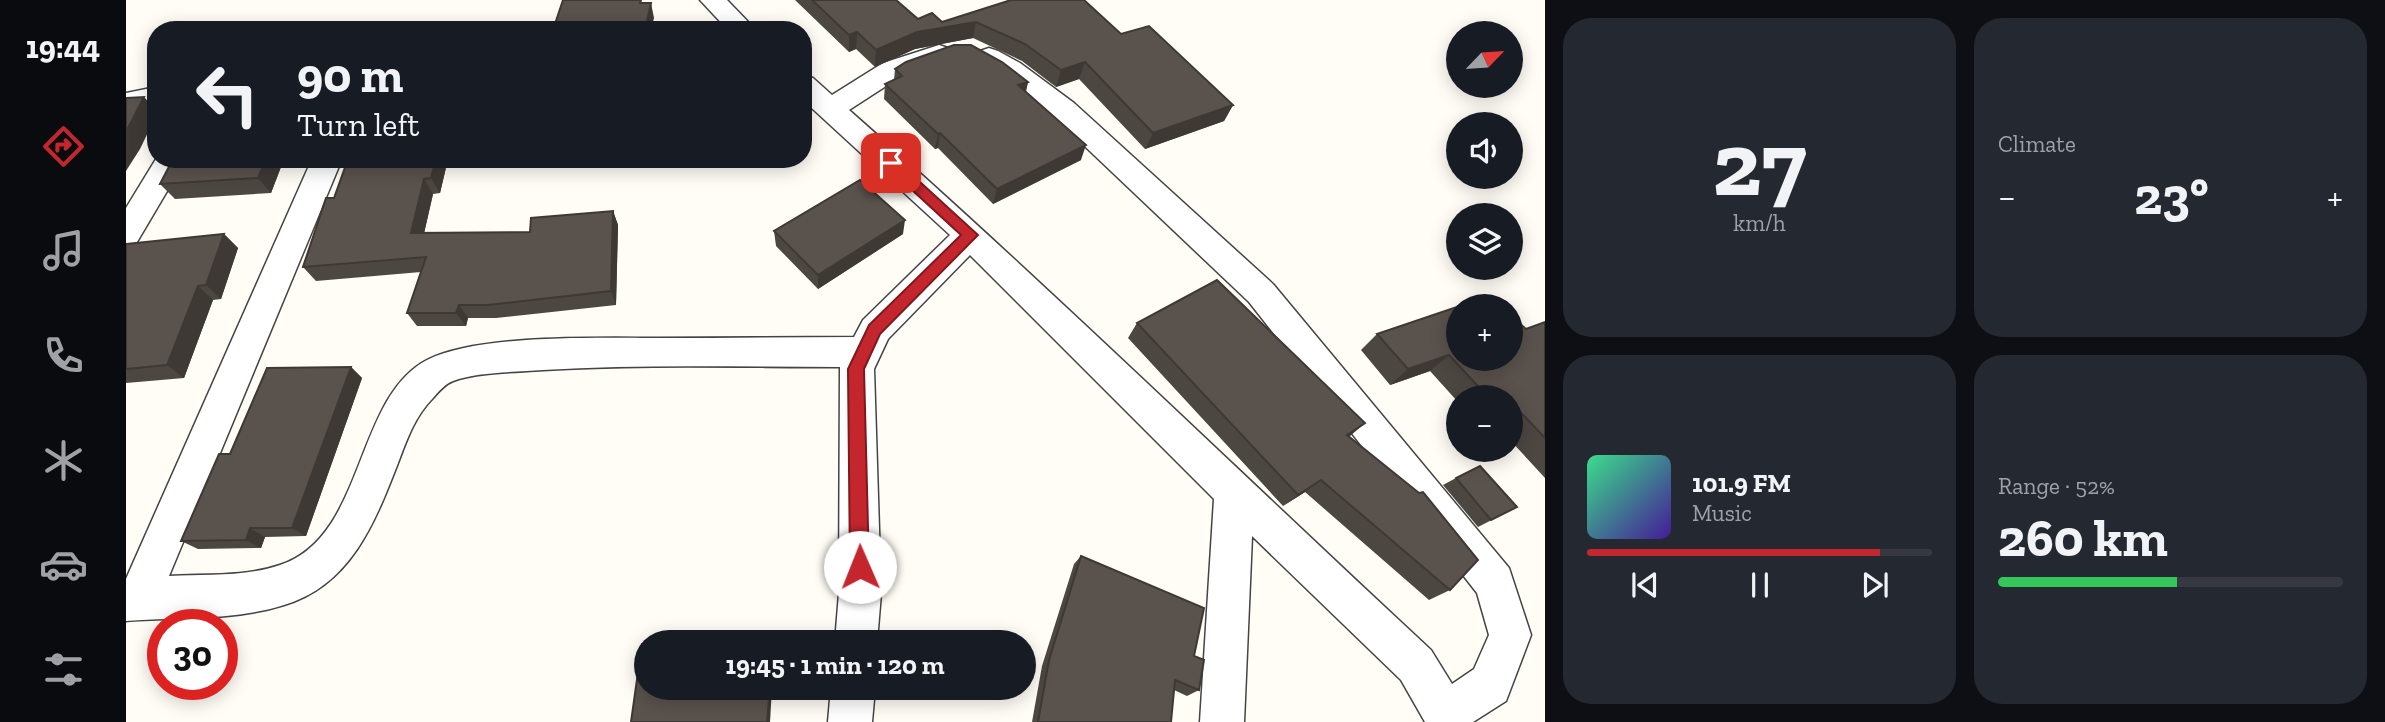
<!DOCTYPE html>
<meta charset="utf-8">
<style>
:root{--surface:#171b24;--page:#242831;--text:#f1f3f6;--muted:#9ea1a6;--line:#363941;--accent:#c4262e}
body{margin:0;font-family:"Zilla Slab",serif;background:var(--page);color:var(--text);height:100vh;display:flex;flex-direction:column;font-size:26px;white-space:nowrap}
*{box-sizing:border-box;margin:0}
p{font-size:23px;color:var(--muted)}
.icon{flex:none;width:38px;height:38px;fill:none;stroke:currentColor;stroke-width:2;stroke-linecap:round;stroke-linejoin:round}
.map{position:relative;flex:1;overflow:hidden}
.panel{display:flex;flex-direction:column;gap:18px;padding:18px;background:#0d0f14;width:840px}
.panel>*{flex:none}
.hud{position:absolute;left:21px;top:21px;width:665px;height:147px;border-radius:28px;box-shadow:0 4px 18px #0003;background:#171b24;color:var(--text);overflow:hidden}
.needle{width:46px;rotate:65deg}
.controls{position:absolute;left:1320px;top:21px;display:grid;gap:14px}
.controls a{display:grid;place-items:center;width:77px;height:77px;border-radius:50%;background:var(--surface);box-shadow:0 4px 18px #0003;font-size:35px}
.speed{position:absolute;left:21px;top:609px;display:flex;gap:14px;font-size:35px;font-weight:700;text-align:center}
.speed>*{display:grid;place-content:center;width:91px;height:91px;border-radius:50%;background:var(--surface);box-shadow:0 4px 18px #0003;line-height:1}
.speed .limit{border:10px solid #d22;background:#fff;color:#111}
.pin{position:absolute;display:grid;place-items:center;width:60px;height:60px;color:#fff;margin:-30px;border-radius:14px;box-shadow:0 4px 10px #0006}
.me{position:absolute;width:77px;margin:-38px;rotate:359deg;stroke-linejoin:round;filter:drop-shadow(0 0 5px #0008)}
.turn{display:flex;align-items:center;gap:24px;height:147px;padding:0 35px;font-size:32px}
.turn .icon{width:91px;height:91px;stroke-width:2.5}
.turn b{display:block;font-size:49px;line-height:60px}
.big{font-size:52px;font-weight:700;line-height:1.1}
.panel .widget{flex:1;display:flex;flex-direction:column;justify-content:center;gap:10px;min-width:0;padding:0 24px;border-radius:28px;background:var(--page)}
.panel .dial{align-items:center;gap:0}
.dial b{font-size:91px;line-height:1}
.song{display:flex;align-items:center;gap:21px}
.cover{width:84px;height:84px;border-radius:10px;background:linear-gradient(135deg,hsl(150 70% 55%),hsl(260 70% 35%))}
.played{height:7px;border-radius:4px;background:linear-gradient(90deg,var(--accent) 85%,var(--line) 85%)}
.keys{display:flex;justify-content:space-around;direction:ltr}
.heat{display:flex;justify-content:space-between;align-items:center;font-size:38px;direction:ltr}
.charge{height:10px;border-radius:5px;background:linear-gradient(90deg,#34c759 52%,var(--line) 0)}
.panel .tiles{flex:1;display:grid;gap:18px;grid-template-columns:repeat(2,1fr)}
.trip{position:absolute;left:508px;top:630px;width:402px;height:70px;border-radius:35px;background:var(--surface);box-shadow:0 4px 18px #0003;font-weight:700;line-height:70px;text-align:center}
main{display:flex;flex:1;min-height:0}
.tabs{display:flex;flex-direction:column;width:126px;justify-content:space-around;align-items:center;background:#090b0e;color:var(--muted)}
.tabs .icon{width:49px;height:49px}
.tabs .selected{color:var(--accent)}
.tabs b{font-size:32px;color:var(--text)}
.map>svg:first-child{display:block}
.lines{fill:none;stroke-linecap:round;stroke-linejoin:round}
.minor-casing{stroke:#444;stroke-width:3}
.minor{fill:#fff;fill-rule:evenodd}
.wall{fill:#4d4742}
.shaded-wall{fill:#3f3936}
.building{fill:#5a524d;stroke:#3f3936;stroke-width:2}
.route{fill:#c4262e;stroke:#7f191e;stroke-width:2}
</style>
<main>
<nav class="tabs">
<b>19:44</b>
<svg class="icon selected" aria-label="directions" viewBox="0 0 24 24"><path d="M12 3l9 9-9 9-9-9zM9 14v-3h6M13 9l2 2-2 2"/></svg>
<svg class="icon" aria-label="music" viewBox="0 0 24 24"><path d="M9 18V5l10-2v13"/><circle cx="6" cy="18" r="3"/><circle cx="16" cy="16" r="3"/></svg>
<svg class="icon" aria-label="phone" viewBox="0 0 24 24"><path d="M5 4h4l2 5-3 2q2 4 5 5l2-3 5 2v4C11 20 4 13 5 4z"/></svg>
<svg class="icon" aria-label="climate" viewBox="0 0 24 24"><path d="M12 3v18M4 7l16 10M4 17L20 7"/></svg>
<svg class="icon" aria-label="car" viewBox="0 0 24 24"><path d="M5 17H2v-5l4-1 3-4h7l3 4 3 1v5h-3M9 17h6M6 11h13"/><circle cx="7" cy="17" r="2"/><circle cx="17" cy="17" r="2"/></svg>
<svg class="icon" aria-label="filters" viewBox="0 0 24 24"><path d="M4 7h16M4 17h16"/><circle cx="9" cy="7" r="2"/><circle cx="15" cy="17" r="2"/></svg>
</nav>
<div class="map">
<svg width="1419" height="722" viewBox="0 0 1419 722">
<rect width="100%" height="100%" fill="#fffdf5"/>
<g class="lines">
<!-- minor casing -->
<g class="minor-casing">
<g id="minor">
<polygon points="574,0 601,0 630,30 602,30"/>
<path d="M813,45L822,48L826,54L822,60L777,75L723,110C922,285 1111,470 1305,650L1326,684L1348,669L1363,635L1351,593L1123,302L928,117L874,75L854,63L850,57L854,51L863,48L872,51L894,63L948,103L1147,284L1383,568L1405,635L1380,701L1347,722H1299L1275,680L1126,536L1118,722H1074L1088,499L844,255L762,339L748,369L755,593L751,642H709L713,593L714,367C615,367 515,364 417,370C391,372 350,372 327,381C319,384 312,392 307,398C289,416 281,439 272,463C249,522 225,585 158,605C108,621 52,617 0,621V579L186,159H216L43,576C79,574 119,577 154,565C240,537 228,398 301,360C353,334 473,338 532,338C597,338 663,337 728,337L737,320L824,235L677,100V75L687,78L706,95L757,63Z"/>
<polygon points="30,87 30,105 0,111 0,93"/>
<polygon points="30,159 60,159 11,242 0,246 0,208"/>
<polygon points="705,688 749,688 746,722 702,722"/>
</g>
</g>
<!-- minor -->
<use href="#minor" class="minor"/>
</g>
<!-- wall -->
<g class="wall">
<polygon points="669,0 760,0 792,19 816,22 885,0 995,34 1107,105 1098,121 1019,149 953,79 930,87 896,61 847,38 789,49 749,67 730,49 723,52"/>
<polygon points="769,69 902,82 900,92 955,160 867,204 812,148 809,149 758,99 759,84 768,80"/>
<polygon points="158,159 145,193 49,199 34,184"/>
<polygon points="322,159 314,193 307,194 298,233 404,232 487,211 492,225 490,305 370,318 342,318 340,326 291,326 281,313 295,272 190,281 177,267 208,198 232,161"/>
<polygon points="648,231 777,234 692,289 650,246"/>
<polygon points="98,234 112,248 95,299 87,300 58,378 0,383 0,244"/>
<polygon points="1334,306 1332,359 1400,329 1419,322 1419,478 1384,440 1384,397 1332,397 1332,402 1304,371 1264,385 1235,350 1251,334"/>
<polygon points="1011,323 1223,436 1324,590 1303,600 1179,492 1157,506 1002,338"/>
<polygon points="225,367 236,378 180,536 139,537 135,548 72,549 55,541 104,454"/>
<polygon points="1330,478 1391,507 1352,527 1317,485"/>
<polygon points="955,556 1073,690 1061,696 1048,690 1045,722 906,722 916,666 948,564"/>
</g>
<!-- shaded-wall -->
<g class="shaded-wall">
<polygon points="525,3 528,18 525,30 519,30"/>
<polygon points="850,22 847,38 789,49 749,67 750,50 791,32"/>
<polygon points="731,32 730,49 723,52 723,35"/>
<polygon points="959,62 953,79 930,87 935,70"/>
<polygon points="902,82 898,97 892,85"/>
<polygon points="18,97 30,110 30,116 14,149 0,171 0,132"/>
<polygon points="1107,105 1098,121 1019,149 1027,133"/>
<polygon points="814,133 812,148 809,149 812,134"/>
<polygon points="960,145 955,160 867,204 871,189"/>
<polygon points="140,159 158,159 145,193 132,178"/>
<polygon points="310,159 322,159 314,193 305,178"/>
<polygon points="298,179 307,194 295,247 285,233"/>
<polygon points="487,211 492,225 490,305 485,291"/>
<polygon points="779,220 777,234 692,289 692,275"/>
<polygon points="98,234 112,248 95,299 80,285"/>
<polygon points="72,286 87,300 58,378 41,365"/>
<polygon points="333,305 342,318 340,326 330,313"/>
<polygon points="1323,355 1304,371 1264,385 1282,369"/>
<polygon points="225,367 236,378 180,536 166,528"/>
<polygon points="1239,423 1223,437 1221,435"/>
<polygon points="1195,480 1179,492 1157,506 1172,495"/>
<polygon points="124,528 139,537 135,548 120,540"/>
<polygon points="644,688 646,688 644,722 641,722"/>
</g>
<!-- building -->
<g class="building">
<polygon points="437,0 515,0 514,3 525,3 519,30 427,30"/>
<polygon points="686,0 770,0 792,19 806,13 816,22 885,0 958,0 995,34 1023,26 1107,105 1027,133 959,62 935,70 899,44 850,22 791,32 750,50 731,32 723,35"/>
<polygon points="828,45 845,45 876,62 902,82 892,85 960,145 871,189 814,133 812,134 759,84 776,76 769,69 780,62"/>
<polygon points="18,97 0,132 0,98"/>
<polygon points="47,159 140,159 132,178 34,184"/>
<polygon points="232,159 310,159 305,178 298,179 285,233 404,232 405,218 487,211 485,291 362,305 333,305 330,313 281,313 300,257 177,267 200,198 208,198 221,162 232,161"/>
<polygon points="734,180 779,220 692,275 648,231"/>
<polygon points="98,234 80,285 72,286 41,365 0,369 0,244"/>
<polygon points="1091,280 1239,423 1221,435 1293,493 1297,492 1352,560 1324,590 1195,480 1172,495 1011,323"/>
<polygon points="1332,306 1332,359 1384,359 1384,315 1400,329 1419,322 1419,438 1384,401 1384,397 1362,397 1323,355 1282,369 1251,334 1334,306"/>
<polygon points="225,367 166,528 124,528 120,540 55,541 93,454 104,454 141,368"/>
<polygon points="1354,466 1391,507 1365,520 1330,478"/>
<polygon points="955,556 1078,608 1068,656 1078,660 1073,690 1049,680 1045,722 912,722 923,660"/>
<polygon points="516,644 520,644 520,688 644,688 641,722 505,722"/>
</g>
<!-- route -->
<polygon class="route" points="765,158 770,160 852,235 754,334 738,369 743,567 740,573 734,576 727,573 724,567 722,369 743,325 835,235 760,166 758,163"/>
</svg>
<div class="controls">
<a><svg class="needle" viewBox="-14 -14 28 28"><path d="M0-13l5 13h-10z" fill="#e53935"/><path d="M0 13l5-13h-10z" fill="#9ea1a6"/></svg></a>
<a><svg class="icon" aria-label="sound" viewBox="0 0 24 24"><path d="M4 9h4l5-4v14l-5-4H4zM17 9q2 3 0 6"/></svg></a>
<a><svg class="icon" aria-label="layers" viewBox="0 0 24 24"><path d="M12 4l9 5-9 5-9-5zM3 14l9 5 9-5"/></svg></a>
<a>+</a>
<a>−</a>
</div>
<div class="speed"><div class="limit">30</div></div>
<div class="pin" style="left:765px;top:163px;background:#d93025"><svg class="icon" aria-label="arrive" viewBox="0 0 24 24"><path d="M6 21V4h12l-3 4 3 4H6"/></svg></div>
<svg class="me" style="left:734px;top:567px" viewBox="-20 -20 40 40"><circle r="19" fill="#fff"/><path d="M0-13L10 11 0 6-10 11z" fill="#c4262e"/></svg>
<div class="trip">19:45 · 1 min · 120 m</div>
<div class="hud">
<div class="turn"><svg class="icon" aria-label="left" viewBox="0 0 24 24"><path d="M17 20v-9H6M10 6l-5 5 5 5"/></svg><div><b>90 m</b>Turn left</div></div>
</div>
</div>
<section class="panel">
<div class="tiles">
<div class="widget dial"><b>27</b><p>km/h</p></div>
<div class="widget"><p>Climate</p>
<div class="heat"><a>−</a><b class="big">23°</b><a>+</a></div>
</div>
<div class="widget">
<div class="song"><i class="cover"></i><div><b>101.9 FM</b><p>Music</p></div></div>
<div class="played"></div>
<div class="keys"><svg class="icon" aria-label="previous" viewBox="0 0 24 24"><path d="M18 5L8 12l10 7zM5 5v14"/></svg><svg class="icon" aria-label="pause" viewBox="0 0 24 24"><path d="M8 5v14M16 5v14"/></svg><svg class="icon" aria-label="next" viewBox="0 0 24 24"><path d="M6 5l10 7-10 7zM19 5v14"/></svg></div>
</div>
<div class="widget"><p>Range · 52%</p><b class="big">260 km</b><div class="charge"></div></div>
</div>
</section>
</main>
